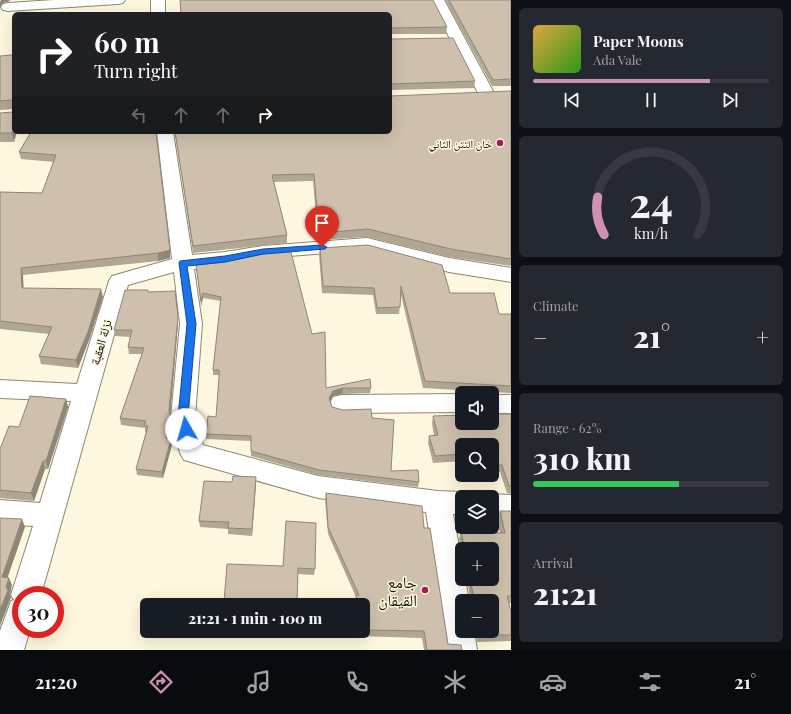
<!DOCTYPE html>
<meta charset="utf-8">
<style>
:root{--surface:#171b24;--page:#242831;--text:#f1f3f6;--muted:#9ea1a6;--line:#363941;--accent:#cf91b2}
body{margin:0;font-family:"Playfair Display","Noto Naskh Arabic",serif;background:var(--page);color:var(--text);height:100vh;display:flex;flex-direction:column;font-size:15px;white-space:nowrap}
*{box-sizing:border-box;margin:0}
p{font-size:13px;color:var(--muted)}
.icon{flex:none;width:22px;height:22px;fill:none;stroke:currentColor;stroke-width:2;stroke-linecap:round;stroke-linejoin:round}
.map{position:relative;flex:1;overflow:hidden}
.details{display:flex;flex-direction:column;gap:8px;padding:8px;background:#0d0f14;width:280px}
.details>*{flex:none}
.guide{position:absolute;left:12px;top:12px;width:380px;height:122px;border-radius:6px;box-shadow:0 4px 16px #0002;background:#202124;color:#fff;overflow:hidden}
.fabs{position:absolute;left:455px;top:386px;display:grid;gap:8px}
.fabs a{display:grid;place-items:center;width:44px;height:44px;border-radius:6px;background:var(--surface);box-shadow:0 4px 16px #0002;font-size:20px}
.speed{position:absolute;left:12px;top:586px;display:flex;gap:8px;font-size:20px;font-weight:700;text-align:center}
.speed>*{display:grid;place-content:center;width:52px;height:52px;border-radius:50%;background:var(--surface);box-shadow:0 4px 16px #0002;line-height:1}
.speed .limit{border:6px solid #d22;background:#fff;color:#111}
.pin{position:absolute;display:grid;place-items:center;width:34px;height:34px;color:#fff;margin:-41px -17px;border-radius:50% 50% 50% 0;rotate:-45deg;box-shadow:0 0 4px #0007}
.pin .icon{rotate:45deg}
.me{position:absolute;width:44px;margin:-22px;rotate:353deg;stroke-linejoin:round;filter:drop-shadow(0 0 3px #0008)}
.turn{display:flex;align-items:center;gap:14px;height:84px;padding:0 16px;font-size:18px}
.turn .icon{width:52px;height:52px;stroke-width:2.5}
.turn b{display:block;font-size:28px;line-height:34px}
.lanes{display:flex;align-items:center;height:38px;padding:0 16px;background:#0003;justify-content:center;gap:20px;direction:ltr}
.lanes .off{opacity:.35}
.big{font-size:30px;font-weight:800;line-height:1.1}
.details .widget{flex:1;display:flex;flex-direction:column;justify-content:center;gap:6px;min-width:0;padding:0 14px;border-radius:6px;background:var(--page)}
.details .dial{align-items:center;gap:0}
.dial svg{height:104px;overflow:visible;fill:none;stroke:var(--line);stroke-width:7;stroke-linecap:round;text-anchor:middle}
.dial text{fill:var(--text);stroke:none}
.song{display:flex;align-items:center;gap:12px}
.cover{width:48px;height:48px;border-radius:6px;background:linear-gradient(135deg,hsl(40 70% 55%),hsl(110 70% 35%))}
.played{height:4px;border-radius:2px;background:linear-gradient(90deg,var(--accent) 75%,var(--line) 75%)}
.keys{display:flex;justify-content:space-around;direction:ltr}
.heat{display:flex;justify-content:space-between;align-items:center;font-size:22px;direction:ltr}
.charge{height:6px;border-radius:3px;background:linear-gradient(90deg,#34c759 62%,var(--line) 0)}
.trip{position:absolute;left:140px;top:598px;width:230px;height:40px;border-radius:6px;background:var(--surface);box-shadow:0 4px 16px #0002;font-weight:800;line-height:40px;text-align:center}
.dock{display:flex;height:64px;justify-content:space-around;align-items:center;background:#090b0e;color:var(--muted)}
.dock .icon{width:28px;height:28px}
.dock .current{color:var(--accent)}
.dock b{font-size:18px;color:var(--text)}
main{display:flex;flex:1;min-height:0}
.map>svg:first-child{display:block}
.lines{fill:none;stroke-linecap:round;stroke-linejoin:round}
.street-casing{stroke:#8c8771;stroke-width:2}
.street{fill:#fff;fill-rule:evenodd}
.wall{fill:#b1a594}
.shaded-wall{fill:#908678}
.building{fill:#cec0ac;stroke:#908678}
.route{fill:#1a73e8;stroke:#114b97}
.poi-dot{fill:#a5195f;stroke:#fdf7df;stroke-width:1.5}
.labels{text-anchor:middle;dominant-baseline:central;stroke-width:3;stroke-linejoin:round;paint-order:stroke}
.far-poi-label{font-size:11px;fill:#16140c;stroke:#fdf7df;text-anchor:end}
.street-label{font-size:13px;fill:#16140c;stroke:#fdf7df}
.near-poi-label{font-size:16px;fill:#16140c;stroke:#fdf7df;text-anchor:end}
</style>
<main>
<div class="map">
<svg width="511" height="650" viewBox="0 0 511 650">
<rect width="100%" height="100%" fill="#fdf7df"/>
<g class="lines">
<!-- street casing -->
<g class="street-casing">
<g id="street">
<polygon points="54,0 125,0 123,3 118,4 8,11 3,10 1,7 3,4 8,3"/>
<rect x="151" y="0" width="14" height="14"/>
<polygon points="430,0 444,0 494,93 492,96 486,98 480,96 478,93"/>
<polygon points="157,132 173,132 192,255 225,252 263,246 367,238 449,258 511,268 511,282 449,272 367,250 263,258 225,266 194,269 202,324 195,417 203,445 318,476 438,491 462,492 471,495 472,497 462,497 462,514 453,514 462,563 462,579 465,579 469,601 462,601 462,631 474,631 477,650 447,650 426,512 318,498 184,460 180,453 171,417 180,324 174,272 128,285 41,595 21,595 21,629 30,629 24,650 0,650 0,631 11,601 14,600 11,595 33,526 0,524 0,500 40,503 71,401 0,398 0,380 77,384 109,281 112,276 172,259"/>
<polygon points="462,394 462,412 342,413 333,411 330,404 333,397 342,395"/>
<rect x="492" y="395" width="19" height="18"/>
<polygon points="492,494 511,495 511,517 492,516 492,497 483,497"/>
</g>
</g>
<!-- street -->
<use href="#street" class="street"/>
</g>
<!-- wall -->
<g class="wall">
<polygon points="445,0 511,0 511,86 492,86"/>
<polygon points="390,14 447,27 446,34 390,34"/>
<polygon points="390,38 475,81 474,88 390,90"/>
<polygon points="12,55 14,142 0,142 0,113 13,112 13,109 0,110 0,56"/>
<polygon points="511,91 511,266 449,257 367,237 318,240 313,181 274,182 287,235 287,243 193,253 175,132 390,132"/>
<polygon points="31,132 170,258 158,261 23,275 23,288 103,297 89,340 78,368 41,364 39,356 49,334 0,329 0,192 42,193 54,162 21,159 19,152"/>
<polygon points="320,248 450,293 499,314 511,314 511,393 423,388 401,295 399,314 376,314 373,295 322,293 319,255"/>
<polygon points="196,265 326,388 371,388 370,393 342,394 333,396 330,401 332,407 372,418 391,471 419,482 418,487 318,475 251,456 251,441 206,439 206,434 216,417 219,379 219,375 213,375 213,370 221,301 203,298 201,306"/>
<polygon points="148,292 178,324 170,414 171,425 168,438 171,439 172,445 163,478 137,475 136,469 146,432 145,432 145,428 121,425 120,418 142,354 129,354 128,347 130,337 115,336 114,330"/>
<polygon points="66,399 68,407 48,469 45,469 34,501 0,498 0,449 19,427"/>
<polygon points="511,414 511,494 507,493 500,472 492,473 492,445 462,445 462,461 433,463 428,443 429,436 434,435 432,424 433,416"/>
<polygon points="256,483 252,536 228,534 228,529 200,527 199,521"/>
<polygon points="326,493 424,528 448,644 462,650 424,650 422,638 357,636 357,631 363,631 363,605 355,605 356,597 328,534 325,500"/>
<polygon points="500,511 511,511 511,603 509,603 511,612 511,641 477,642 475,631 492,631 470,596 467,579 492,579 492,549 462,549 462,555 459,539 461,532 500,533 497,518"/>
<polygon points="227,564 315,569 314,575 298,574 297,605 224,605"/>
<polygon points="264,631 296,631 296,637 264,634"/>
</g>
<!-- shaded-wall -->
<g class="shaded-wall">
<polygon points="1,0 9,0 10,1 3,3 0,7 0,2"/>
<polygon points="14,126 14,132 17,132 14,142 12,133"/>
<polygon points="170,250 170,258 158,261 158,253"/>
<polygon points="21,268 23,275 24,296 22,288"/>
<polygon points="101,289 103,297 89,340 78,368 76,360"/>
<polygon points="203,293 203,298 201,306 201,301"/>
<polygon points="178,317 178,324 170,417 169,410"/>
<polygon points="343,388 342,394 333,396 329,403 329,398 333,391"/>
<polygon points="66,399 68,407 48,469 46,461"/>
<polygon points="171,418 171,425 167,444 166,438"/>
<polygon points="171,439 172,445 163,478 162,472"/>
<polygon points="43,461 45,469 34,501 31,493"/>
<polygon points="256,477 256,483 252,536 252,529"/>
<polygon points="22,519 25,527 5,585 2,577"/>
<polygon points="9,578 12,585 10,595 6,587"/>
<polygon points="8,590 11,597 0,626 0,610"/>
</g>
<!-- building -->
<g class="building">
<polygon points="180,0 433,0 447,27 391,28 390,29 390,14 181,14"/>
<polygon points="449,0 511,0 511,79 493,80"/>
<polygon points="390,38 391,39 453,38 475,81 391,84 390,84"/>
<polygon points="14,51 14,126 12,133 0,133 0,113 13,112 13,100 0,101 0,56 12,55"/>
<polygon points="511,91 511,259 451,249 368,229 319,233 314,174 272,175 287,235 193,246 175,132 390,132 390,96"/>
<polygon points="31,132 156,132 170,250 158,253 21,268 22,288 101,289 88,332 76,360 39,356 52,327 0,321 0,192 42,193 56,155 19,152"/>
<polygon points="368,245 442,265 450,293 494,293 499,314 511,314 511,386 425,381 401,286 400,307 377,308 374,288 323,286 320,248"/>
<polygon points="291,252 312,334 325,332 326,388 370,379 371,388 343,388 333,391 329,398 332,407 343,410 371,409 372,418 394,420 391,471 418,470 419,482 319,470 251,451 251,436 206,434 208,416 216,417 219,377 219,370 213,370 221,297 203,293 201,301 196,265 225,262 263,254"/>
<polygon points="125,290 148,290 148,292 175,291 178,317 169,410 171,418 166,438 171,439 162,472 136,469 148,426 144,425 146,421 120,418 144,348 128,347 132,330 114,330"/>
<polygon points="30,396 66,399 46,461 43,461 31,493 0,490 0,449 9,426 19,427"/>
<polygon points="492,414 511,414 511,486 509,486 502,465 492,465 492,445 462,445 462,454 435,456 429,436 438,435 433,416 462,415 462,423 492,423"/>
<polygon points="233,476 256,477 252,529 228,528 229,522 199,521 204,481 232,482"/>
<polygon points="326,493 422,506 424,528 430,528 448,644 461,645 462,650 427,650 424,631 363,630 363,605 357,605 356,595 359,595 328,527"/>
<polygon points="500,511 511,511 511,596 507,596 511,612 511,635 480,635 479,631 492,631 492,601 466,601 466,596 472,596 473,594 470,579 492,579 492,549 465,549 461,532 505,533"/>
<polygon points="0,518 22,519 2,577 9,578 6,587 8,590 0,610"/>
<polygon points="286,521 316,523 315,569 298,568 297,605 266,605 266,603 224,602 227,564 283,566"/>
</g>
<!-- route -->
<polygon class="route" points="322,245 327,247 325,249 263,254 225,262 187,266 196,324 188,417 192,429 190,432 183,432 178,417 187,324 179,263 180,261 225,256 263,249"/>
<!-- markers -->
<g class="poi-dot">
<circle cx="500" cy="143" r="4"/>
<circle cx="425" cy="590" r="4"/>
</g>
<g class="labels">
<!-- far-poi labels -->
<g class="far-poi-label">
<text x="492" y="143">خان التتن الثاني</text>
</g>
<!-- street labels -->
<g class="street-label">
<text transform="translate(100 342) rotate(-74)">نزلة العقبة</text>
</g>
<!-- near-poi labels -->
<g class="near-poi-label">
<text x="417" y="581">جامع<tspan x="417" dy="18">القيقان</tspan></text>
</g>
</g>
</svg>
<div class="fabs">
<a><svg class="icon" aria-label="sound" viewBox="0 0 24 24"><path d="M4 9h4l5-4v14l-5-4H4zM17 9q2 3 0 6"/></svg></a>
<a><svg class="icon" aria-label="search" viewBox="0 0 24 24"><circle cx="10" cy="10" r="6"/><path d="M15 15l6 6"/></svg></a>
<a><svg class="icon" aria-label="layers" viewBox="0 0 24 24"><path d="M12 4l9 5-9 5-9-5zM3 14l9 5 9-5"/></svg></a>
<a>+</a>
<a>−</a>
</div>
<div class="speed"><div class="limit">30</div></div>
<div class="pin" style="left:322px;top:247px;background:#d93025"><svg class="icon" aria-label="arrive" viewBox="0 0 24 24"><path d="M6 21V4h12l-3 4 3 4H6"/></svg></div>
<svg class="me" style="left:186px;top:429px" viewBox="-20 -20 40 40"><circle r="19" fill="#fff"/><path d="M0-13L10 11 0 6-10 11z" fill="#1a73e8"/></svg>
<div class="trip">21:21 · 1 min · 100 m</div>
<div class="guide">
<div class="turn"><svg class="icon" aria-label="right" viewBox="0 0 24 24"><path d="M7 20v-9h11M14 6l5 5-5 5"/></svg><div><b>60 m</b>Turn right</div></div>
<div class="lanes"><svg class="icon off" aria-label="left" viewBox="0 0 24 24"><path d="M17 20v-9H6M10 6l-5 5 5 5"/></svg><svg class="icon off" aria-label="ahead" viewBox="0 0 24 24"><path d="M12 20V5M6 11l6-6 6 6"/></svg><svg class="icon off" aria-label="ahead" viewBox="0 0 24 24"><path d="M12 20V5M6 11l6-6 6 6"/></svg><svg class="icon" aria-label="right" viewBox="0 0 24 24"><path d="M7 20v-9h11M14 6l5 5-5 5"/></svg></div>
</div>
</div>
<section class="details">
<div class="widget">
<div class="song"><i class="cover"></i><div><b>Paper Moons</b><p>Ada Vale</p></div></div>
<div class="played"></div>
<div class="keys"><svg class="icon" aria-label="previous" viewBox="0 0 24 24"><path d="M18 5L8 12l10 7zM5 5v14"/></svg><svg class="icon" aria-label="pause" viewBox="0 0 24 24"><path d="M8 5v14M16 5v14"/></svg><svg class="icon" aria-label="next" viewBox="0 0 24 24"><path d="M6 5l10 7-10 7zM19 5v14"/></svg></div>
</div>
<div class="widget dial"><svg viewBox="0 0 100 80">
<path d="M14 69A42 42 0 1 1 86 69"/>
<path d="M14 69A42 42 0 0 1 9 40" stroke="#cf91b2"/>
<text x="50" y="56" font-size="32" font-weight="700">24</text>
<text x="50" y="72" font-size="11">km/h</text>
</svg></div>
<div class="widget"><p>Climate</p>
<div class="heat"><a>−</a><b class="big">21°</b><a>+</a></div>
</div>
<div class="widget"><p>Range · 62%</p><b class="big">310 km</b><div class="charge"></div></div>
<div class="widget"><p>Arrival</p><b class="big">21:21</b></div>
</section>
</main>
<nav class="dock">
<b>21:20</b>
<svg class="icon current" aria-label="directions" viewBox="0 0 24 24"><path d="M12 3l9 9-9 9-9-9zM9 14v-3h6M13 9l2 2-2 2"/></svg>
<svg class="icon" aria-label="music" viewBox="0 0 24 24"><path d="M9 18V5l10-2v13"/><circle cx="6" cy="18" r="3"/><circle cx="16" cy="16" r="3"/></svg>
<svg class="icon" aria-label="phone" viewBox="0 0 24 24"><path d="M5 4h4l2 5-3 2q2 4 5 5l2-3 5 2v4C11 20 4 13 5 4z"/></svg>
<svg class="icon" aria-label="climate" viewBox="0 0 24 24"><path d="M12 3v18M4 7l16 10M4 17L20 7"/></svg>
<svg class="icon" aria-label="car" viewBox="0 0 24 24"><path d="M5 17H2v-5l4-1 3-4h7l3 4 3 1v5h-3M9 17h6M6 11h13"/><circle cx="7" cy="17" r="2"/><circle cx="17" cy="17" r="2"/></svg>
<svg class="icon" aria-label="filters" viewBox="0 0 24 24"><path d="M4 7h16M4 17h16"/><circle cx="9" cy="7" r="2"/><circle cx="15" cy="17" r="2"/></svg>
<b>21°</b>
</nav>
